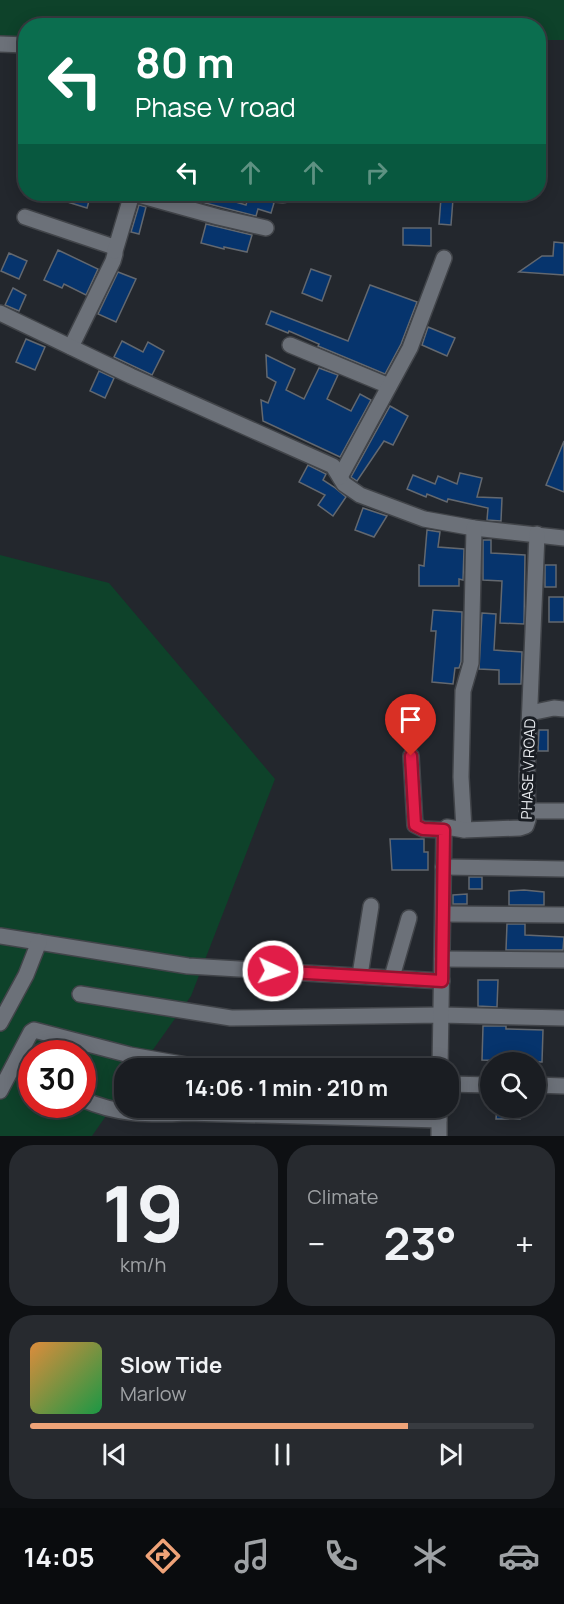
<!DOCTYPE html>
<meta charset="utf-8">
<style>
:root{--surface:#1a1d22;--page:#272a2f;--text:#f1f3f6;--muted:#9fa2a5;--line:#383b40;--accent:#efa378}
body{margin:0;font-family:Manrope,sans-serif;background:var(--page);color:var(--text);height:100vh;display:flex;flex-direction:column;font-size:22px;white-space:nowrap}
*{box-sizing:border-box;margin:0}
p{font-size:20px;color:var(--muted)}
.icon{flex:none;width:33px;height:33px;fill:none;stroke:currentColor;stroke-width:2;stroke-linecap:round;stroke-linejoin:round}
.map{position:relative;height:1136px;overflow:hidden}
.details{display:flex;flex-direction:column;gap:9px;padding:9px;background:#0e1013;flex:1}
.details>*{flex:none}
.guide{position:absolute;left:18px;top:18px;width:528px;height:183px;border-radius:24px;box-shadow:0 3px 15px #0003,0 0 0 2px var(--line);background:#0b6e4f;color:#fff;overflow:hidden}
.controls{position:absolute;left:480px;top:1052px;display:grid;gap:12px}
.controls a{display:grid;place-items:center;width:66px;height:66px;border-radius:50%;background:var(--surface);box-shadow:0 3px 15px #0003,0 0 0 2px var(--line);font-size:30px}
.speed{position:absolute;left:18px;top:1040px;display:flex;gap:12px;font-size:30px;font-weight:700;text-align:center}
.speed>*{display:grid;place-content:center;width:78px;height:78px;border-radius:50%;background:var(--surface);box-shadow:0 3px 15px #0003,0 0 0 2px var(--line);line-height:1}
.speed .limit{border:9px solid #d22;background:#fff;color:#111}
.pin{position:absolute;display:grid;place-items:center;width:51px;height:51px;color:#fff;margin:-62px -26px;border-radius:50% 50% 50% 0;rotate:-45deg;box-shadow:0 0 6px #0007}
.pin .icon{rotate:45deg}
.me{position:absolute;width:66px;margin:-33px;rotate:93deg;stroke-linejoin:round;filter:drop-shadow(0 0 4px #0008)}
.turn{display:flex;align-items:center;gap:21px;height:126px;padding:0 18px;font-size:27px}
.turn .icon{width:78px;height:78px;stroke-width:2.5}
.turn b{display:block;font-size:42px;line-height:51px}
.lanes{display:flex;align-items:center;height:57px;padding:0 18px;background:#0003;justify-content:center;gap:30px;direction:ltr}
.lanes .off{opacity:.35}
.big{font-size:45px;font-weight:700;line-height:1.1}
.details .tile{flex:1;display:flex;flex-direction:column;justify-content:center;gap:9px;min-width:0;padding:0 21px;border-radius:24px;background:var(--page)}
.details .dial{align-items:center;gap:0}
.dial b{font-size:78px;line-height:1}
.song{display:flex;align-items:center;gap:18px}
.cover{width:72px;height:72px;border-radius:9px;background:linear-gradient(135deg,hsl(30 70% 55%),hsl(140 70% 35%))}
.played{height:6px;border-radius:3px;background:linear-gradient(90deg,var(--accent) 75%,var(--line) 75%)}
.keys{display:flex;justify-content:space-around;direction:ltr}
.heat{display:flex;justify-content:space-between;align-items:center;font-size:33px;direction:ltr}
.details .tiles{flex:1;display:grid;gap:9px;grid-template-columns:1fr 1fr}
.tile:last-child{grid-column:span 2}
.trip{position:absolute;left:114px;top:1058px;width:345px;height:60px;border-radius:24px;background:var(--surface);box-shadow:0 3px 15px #0003,0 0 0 2px var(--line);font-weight:700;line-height:60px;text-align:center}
.tab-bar{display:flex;height:96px;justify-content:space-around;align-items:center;background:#0a0c0e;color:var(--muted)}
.tab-bar .icon{width:42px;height:42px}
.tab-bar .active{color:var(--accent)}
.tab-bar b{font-size:27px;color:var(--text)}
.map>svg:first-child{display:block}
.green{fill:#0e422a;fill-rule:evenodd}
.building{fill:#06346d;stroke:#63686f;stroke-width:1.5}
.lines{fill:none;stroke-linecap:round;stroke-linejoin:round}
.street-casing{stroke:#414449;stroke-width:18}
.street{stroke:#6c7179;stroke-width:15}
.route-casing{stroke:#92132f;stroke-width:15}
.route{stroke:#e11d48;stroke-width:10}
.labels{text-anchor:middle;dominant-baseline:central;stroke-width:6;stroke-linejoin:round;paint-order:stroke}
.street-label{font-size:15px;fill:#e7eaee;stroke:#191d23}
</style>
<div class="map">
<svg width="564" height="1136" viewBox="0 0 564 1136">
<rect width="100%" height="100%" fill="#23272d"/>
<!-- green -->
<g class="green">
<polygon points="0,0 564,0 564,40 539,40 538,26 26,26 25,40 0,40"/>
<path d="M0,555L109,583L275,779L191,996L140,1068H124V1090L92,1136H0ZM32,1053H82V1104H32Z"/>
</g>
<!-- building -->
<g class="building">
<polygon points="49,194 91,194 87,208 48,196"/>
<polygon points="170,194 223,194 222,198 246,205 249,194 266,194 270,201 274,203 271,213 258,209 256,216"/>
<polygon points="441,198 453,199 451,225 439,224"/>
<polygon points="139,205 146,207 139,234 131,232"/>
<polygon points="206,224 252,235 247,252 224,247 224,249 201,243"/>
<polygon points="403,228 431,228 431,246 403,245"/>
<polygon points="554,242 564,243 564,275 519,272 542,256 553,256"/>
<polygon points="58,250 98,269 86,295 64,284 62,288 44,280"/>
<polygon points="9,253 27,261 19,279 1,271"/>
<polygon points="311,269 331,276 322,301 302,293"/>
<polygon points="118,272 136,279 116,322 98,314"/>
<polygon points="370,285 417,302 401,344 385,374 318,346 319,344 289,331 288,333 266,324 271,311 348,341"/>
<polygon points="13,288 26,295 19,311 5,305"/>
<polygon points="428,327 455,338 447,356 422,345"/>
<polygon points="26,339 45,347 35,370 16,362"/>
<polygon points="122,341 143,352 148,342 164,351 152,375 114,357"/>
<polygon points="266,355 295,369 286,390 304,399 319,368 338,375 327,399 351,411 360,394 371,400 340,457 263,421 261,400 268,403 276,382 267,377"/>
<polygon points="99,371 114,378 105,398 90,391"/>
<polygon points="390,406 408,416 393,445 384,441 357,481 351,477"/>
<polygon points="564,441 564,492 546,485"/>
<polygon points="308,465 326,474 323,480 334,487 346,497 333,516 318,505 325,495 299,482"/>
<polygon points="460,473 482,478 477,497 502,498 501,521 487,520 488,508 448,499 447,502 427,494 426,497 407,489 413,475 435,484 438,476 457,484"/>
<polygon points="363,508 387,516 374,537 355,530"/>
<polygon points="427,530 440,532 438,547 464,549 463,580 459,579 459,586 419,586 419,565 424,566"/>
<polygon points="483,540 491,540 491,553 525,555 524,624 500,623 502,581 483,580"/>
<rect x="545" y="565" width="11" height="22"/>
<rect x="549" y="597" width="15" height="25"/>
<polygon points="433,610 462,612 461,662 459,668 455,668 453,684 432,682 436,631 431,631"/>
<polygon points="482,613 496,614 494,650 522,652 521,684 499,684 499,670 479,669"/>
<polygon points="539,730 548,730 548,751 538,751"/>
<polygon points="390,839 424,839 424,852 428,852 428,870 392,870"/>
<rect x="469" y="877" width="13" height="12"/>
<polygon points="524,890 544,892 544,905 509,905 509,891"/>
<polygon points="467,894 467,904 453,904 453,895"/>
<polygon points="507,924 525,924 525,935 564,937 563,950 506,950"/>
<polygon points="478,980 498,980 497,1007 478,1006"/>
<polygon points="483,1026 506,1026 506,1029 543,1030 542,1062 482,1060"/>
<polygon points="497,1107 520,1107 520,1119 496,1119"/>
</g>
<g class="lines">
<!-- street casing -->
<g class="street-casing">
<g id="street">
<polyline points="0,44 26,45"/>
<polyline points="135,194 218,217 266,228"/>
<polyline points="276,194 283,195"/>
<polyline points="25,217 114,247 115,254 113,261 71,347"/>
<polyline points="115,251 132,194"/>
<polyline points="0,313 131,376 333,466 344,484 360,495 424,519 474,528 564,538"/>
<polyline points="290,345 389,386"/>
<polyline points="340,477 410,348 444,258"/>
<polyline points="530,713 554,708 564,709"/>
<polyline points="411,756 415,825 423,829 444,830"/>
<polyline points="527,811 564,811"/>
<polyline points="464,830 461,777 463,691 471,663 474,528"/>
<polyline points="443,867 564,869"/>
<polyline points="443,914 564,915"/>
<polyline points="0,936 188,966 442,981"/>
<polyline points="442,959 564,960"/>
<polyline points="360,975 371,906"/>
<polyline points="392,977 409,918"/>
<polyline points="80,994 231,1018 441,1015 564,1018"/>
<polyline points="0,1023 26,975 39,942"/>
<polyline points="13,1067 32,1075"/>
<polyline points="440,1068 444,830 447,827 464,830 520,828 526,826 528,820 527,776 537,534"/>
<polyline points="448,1084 490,1085"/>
<polyline points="536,1085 564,1086"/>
<polyline points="0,1091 31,1032 34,1030 130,1055 204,1068"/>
<path d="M82,1099C117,1115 150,1115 187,1113L439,1120"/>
<polyline points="439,1136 439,1107"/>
</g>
</g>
<!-- street -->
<use href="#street" class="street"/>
</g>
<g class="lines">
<!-- route casing -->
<g class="route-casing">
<polyline id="route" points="273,971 442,981 444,830 423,829 415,825 411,756"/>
</g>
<!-- route -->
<use href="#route" class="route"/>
</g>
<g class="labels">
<!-- street labels -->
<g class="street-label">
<text transform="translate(528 769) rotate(-88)">PHASE V ROAD</text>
</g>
</g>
</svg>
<div class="controls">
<a><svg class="icon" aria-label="search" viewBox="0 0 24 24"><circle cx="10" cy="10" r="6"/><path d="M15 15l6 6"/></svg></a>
</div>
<div class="speed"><div class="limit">30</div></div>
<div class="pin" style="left:411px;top:756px;background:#d93025"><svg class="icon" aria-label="arrive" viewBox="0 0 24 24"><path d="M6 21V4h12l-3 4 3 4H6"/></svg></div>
<svg class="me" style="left:273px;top:971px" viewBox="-20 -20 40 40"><circle r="17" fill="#e11d48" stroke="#fff" stroke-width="3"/><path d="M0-11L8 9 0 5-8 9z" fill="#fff"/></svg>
<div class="trip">14:06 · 1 min · 210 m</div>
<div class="guide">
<div class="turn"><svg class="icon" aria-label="left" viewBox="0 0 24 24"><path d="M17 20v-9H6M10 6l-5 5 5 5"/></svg><div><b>80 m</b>Phase V road</div></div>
<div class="lanes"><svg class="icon" aria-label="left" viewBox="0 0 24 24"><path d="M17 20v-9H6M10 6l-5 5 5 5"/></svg><svg class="icon off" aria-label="ahead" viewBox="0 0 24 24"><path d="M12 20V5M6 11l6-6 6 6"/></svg><svg class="icon off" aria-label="ahead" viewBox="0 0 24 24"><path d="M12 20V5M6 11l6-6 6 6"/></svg><svg class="icon off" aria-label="right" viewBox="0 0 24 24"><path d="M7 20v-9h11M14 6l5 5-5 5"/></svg></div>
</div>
</div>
<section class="details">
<div class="tiles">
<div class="tile dial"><b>19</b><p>km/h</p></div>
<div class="tile"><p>Climate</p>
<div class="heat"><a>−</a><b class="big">23°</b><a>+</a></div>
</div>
<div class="tile">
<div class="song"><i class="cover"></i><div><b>Slow Tide</b><p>Marlow</p></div></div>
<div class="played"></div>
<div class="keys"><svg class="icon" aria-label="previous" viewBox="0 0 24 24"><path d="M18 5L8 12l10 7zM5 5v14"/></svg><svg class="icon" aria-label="pause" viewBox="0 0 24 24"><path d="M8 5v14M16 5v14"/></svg><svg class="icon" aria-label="next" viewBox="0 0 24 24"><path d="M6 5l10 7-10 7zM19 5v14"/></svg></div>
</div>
</div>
</section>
<nav class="tab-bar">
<b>14:05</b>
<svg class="icon active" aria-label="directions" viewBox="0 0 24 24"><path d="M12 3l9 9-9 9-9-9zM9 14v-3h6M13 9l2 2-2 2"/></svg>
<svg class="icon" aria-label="music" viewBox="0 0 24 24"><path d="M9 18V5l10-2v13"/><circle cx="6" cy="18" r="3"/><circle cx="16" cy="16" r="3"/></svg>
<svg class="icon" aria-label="phone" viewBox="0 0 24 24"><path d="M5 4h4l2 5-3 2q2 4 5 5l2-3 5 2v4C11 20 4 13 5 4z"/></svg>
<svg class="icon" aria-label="climate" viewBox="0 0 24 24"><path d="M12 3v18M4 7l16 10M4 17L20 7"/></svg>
<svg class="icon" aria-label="car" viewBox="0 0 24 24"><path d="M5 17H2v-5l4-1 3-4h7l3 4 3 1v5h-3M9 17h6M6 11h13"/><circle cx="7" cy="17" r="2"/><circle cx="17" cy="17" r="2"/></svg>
</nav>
